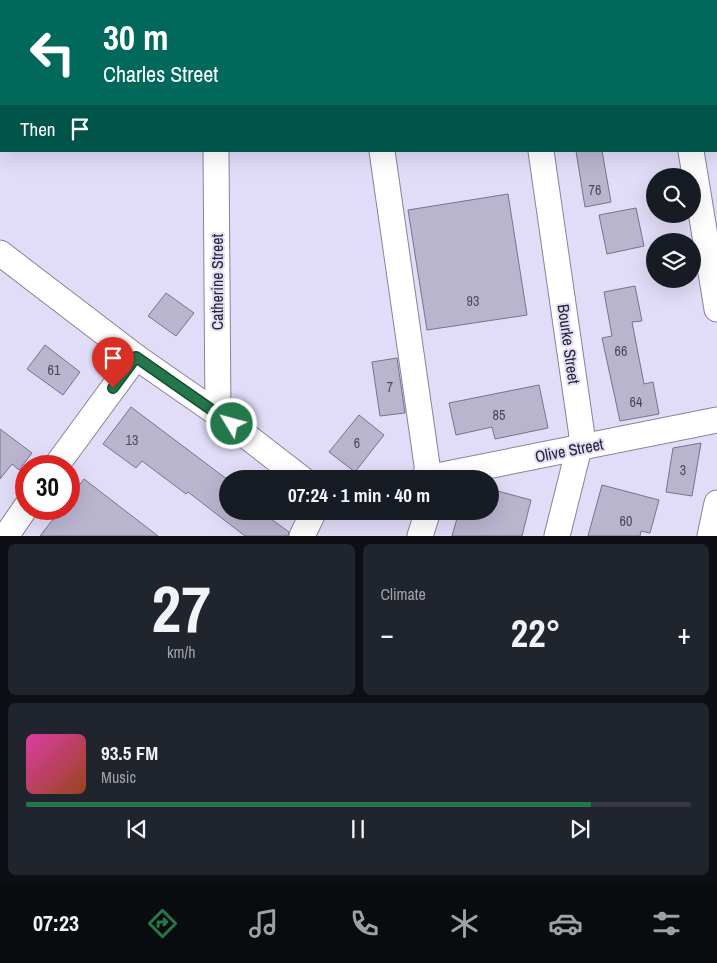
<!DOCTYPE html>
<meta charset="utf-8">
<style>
:root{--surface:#171b24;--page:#20242c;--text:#f1f3f6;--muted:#9ea1a6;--line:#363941;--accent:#23774a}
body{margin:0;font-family:"Archivo Narrow",sans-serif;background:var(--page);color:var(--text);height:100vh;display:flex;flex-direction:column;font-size:19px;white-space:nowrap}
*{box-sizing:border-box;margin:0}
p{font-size:16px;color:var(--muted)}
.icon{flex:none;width:28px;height:28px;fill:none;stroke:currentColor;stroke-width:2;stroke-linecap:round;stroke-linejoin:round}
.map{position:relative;height:536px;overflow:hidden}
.side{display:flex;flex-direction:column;gap:8px;padding:8px;background:#0d0f14;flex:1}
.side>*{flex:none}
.banner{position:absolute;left:0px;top:0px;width:718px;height:152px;box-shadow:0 5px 20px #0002;background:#00695c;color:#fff;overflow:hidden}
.controls{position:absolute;left:646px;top:168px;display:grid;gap:10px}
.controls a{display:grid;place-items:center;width:55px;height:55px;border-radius:50%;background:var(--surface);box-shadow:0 5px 20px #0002;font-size:25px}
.speed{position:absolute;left:15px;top:455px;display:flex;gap:10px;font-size:25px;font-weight:700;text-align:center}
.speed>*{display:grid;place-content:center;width:65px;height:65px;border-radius:50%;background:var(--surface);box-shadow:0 5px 20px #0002;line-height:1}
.speed .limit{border:8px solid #d22;background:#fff;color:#111}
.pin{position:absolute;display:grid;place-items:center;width:42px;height:42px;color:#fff;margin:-51px -21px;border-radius:50% 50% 50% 0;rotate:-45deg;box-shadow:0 0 5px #0007}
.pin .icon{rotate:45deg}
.me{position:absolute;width:55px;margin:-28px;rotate:307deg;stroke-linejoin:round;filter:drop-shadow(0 0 4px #0008)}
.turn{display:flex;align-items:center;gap:18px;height:105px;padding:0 20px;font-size:22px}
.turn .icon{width:65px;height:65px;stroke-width:2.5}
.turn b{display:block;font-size:35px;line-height:42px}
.then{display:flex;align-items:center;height:48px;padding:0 20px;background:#0003;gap:10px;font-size:19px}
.big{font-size:38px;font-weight:700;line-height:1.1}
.side .card{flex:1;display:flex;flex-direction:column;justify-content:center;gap:8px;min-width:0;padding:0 18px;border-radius:8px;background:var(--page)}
.side .dial{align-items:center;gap:0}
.dial b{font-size:65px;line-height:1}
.song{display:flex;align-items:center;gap:15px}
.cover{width:60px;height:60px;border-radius:8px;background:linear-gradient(135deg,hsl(320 70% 55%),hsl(20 70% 35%))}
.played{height:5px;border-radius:2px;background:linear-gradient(90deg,var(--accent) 85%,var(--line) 85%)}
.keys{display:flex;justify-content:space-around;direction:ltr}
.heat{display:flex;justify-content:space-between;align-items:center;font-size:28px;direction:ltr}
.side .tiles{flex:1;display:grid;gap:8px;grid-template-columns:1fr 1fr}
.card:last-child{grid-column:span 2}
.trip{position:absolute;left:219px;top:470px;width:280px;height:50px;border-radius:25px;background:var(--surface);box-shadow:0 5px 20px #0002;font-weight:700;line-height:50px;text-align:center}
.dock{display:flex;height:80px;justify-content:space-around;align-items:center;background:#090b0e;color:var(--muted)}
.dock .icon{width:35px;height:35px}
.dock .on{color:var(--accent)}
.dock b{font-size:22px;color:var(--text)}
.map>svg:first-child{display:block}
.building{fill:#bab5cf;stroke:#78738b}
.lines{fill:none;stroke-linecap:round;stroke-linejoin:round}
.minor-casing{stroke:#88839c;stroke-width:27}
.minor{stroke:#fff;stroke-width:25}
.route-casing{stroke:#174d30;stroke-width:12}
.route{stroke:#23774a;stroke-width:9}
.labels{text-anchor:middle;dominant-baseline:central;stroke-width:4;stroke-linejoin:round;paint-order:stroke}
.number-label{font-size:14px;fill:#4b4856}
.street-label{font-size:16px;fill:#26242e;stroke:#e1dcf7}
</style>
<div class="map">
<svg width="717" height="536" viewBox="0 0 717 536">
<rect width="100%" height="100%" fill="#e1dcf7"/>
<!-- building -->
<g class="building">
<polygon points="576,151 602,151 611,202 585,207"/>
<polygon points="508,194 527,315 427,330 408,210"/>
<polygon points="636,208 644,246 607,254 599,215"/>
<polygon points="635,286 642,321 632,322 644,384 653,382 659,414 620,421 602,338 612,336 604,292"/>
<polygon points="166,293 194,313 176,336 148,316"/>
<polygon points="45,345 80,372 63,395 27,369"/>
<polygon points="397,358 405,413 380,416 372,362"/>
<polygon points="539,385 548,428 495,439 492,427 456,435 449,403"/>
<polygon points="131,407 228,480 228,511 260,511 289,532 288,536 245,536 188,492 186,494 142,461 136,468 103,444"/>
<polygon points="359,415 384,435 355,472 329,452"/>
<polygon points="0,429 32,453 19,470 12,464 0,479"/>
<polygon points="701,443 692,496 666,492 673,448"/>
<polygon points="84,479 158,536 40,536 61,509 69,509 69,499"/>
<polygon points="602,485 659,500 650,533 641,531 640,536 588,536"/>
<polygon points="490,489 531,500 522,536 452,536 458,515 465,516 466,511 490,511"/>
</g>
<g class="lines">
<!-- minor casing -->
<g class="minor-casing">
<g id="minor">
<polyline points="358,0 359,1"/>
<polyline points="519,0 519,1"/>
<polyline points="38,1 39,0"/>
<polyline points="661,1 667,0"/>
<polyline points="0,52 1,50"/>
<polyline points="216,151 218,414"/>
<polyline points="382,151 429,479"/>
<polyline points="541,151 582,436 557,536"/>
<polyline points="691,151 717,309"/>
<polyline points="0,253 136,357 218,414 302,479"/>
<polyline points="56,466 136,357"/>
<polyline points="422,479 717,420"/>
<polyline points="6,536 26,507"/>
<polyline points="302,536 314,511"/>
<polyline points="420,536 428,511"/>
<polyline points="710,536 717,503"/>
</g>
</g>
<!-- minor -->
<use href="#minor" class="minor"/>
</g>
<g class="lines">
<!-- route casing -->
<g class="route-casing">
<polyline id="route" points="113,388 136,357 232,424"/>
</g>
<!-- route -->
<use href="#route" class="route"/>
</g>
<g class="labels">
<!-- number labels -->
<g class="number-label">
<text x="595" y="190">76</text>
<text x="473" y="301">93</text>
<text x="621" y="351">66</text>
<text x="54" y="370">61</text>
<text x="390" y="387">7</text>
<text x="636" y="402">64</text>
<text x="499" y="415">85</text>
<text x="132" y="440">13</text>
<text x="357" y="443">6</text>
<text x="683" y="470">3</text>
<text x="626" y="521">60</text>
</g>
<!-- street labels -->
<g class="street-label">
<text transform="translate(217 282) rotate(-90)">Catherine Street</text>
<text transform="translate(569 344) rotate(82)">Bourke Street</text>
<text transform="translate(569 450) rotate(-11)">Olive Street</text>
</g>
</g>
</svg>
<div class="controls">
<a><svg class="icon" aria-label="search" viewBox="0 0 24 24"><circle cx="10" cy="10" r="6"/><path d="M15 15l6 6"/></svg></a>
<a><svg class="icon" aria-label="layers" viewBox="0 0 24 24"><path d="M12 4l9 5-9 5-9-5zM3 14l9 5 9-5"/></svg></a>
</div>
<div class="speed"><div class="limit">30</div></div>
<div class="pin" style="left:113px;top:388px;background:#d93025"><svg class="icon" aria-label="arrive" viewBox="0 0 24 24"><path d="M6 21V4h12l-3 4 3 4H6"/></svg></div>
<svg class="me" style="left:232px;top:424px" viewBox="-20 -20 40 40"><circle r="17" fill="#23774a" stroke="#fff" stroke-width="3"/><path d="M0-11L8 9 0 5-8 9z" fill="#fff"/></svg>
<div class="trip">07:24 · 1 min · 40 m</div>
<div class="banner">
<div class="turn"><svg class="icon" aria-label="left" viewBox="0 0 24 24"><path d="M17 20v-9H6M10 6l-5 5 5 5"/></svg><div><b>30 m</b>Charles Street</div></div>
<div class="then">Then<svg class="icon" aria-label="arrive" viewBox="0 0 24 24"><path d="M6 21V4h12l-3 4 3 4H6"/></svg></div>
</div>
</div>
<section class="side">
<div class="tiles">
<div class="card dial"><b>27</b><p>km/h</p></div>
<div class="card"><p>Climate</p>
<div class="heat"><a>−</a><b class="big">22°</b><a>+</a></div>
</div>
<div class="card">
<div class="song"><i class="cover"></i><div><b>93.5 FM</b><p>Music</p></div></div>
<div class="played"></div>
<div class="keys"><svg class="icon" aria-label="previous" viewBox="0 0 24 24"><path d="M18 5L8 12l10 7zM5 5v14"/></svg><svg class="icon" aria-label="pause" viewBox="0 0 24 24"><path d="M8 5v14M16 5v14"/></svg><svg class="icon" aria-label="next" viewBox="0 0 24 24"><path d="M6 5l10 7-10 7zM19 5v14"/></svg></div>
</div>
</div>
</section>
<nav class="dock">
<b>07:23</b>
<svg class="icon on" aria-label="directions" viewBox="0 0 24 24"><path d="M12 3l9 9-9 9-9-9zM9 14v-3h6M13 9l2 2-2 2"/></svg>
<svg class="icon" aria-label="music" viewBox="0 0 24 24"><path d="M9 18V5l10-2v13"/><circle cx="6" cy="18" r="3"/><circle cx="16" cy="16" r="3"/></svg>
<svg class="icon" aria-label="phone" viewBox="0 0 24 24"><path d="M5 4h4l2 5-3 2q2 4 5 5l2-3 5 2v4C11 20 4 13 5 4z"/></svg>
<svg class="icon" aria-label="climate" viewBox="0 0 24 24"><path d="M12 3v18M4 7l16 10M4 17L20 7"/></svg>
<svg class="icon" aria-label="car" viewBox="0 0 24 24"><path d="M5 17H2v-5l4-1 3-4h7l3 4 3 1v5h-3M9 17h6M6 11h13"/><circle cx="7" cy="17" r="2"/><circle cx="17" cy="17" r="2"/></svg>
<svg class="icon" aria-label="filters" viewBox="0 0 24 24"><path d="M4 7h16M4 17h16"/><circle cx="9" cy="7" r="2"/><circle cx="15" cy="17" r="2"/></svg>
</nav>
